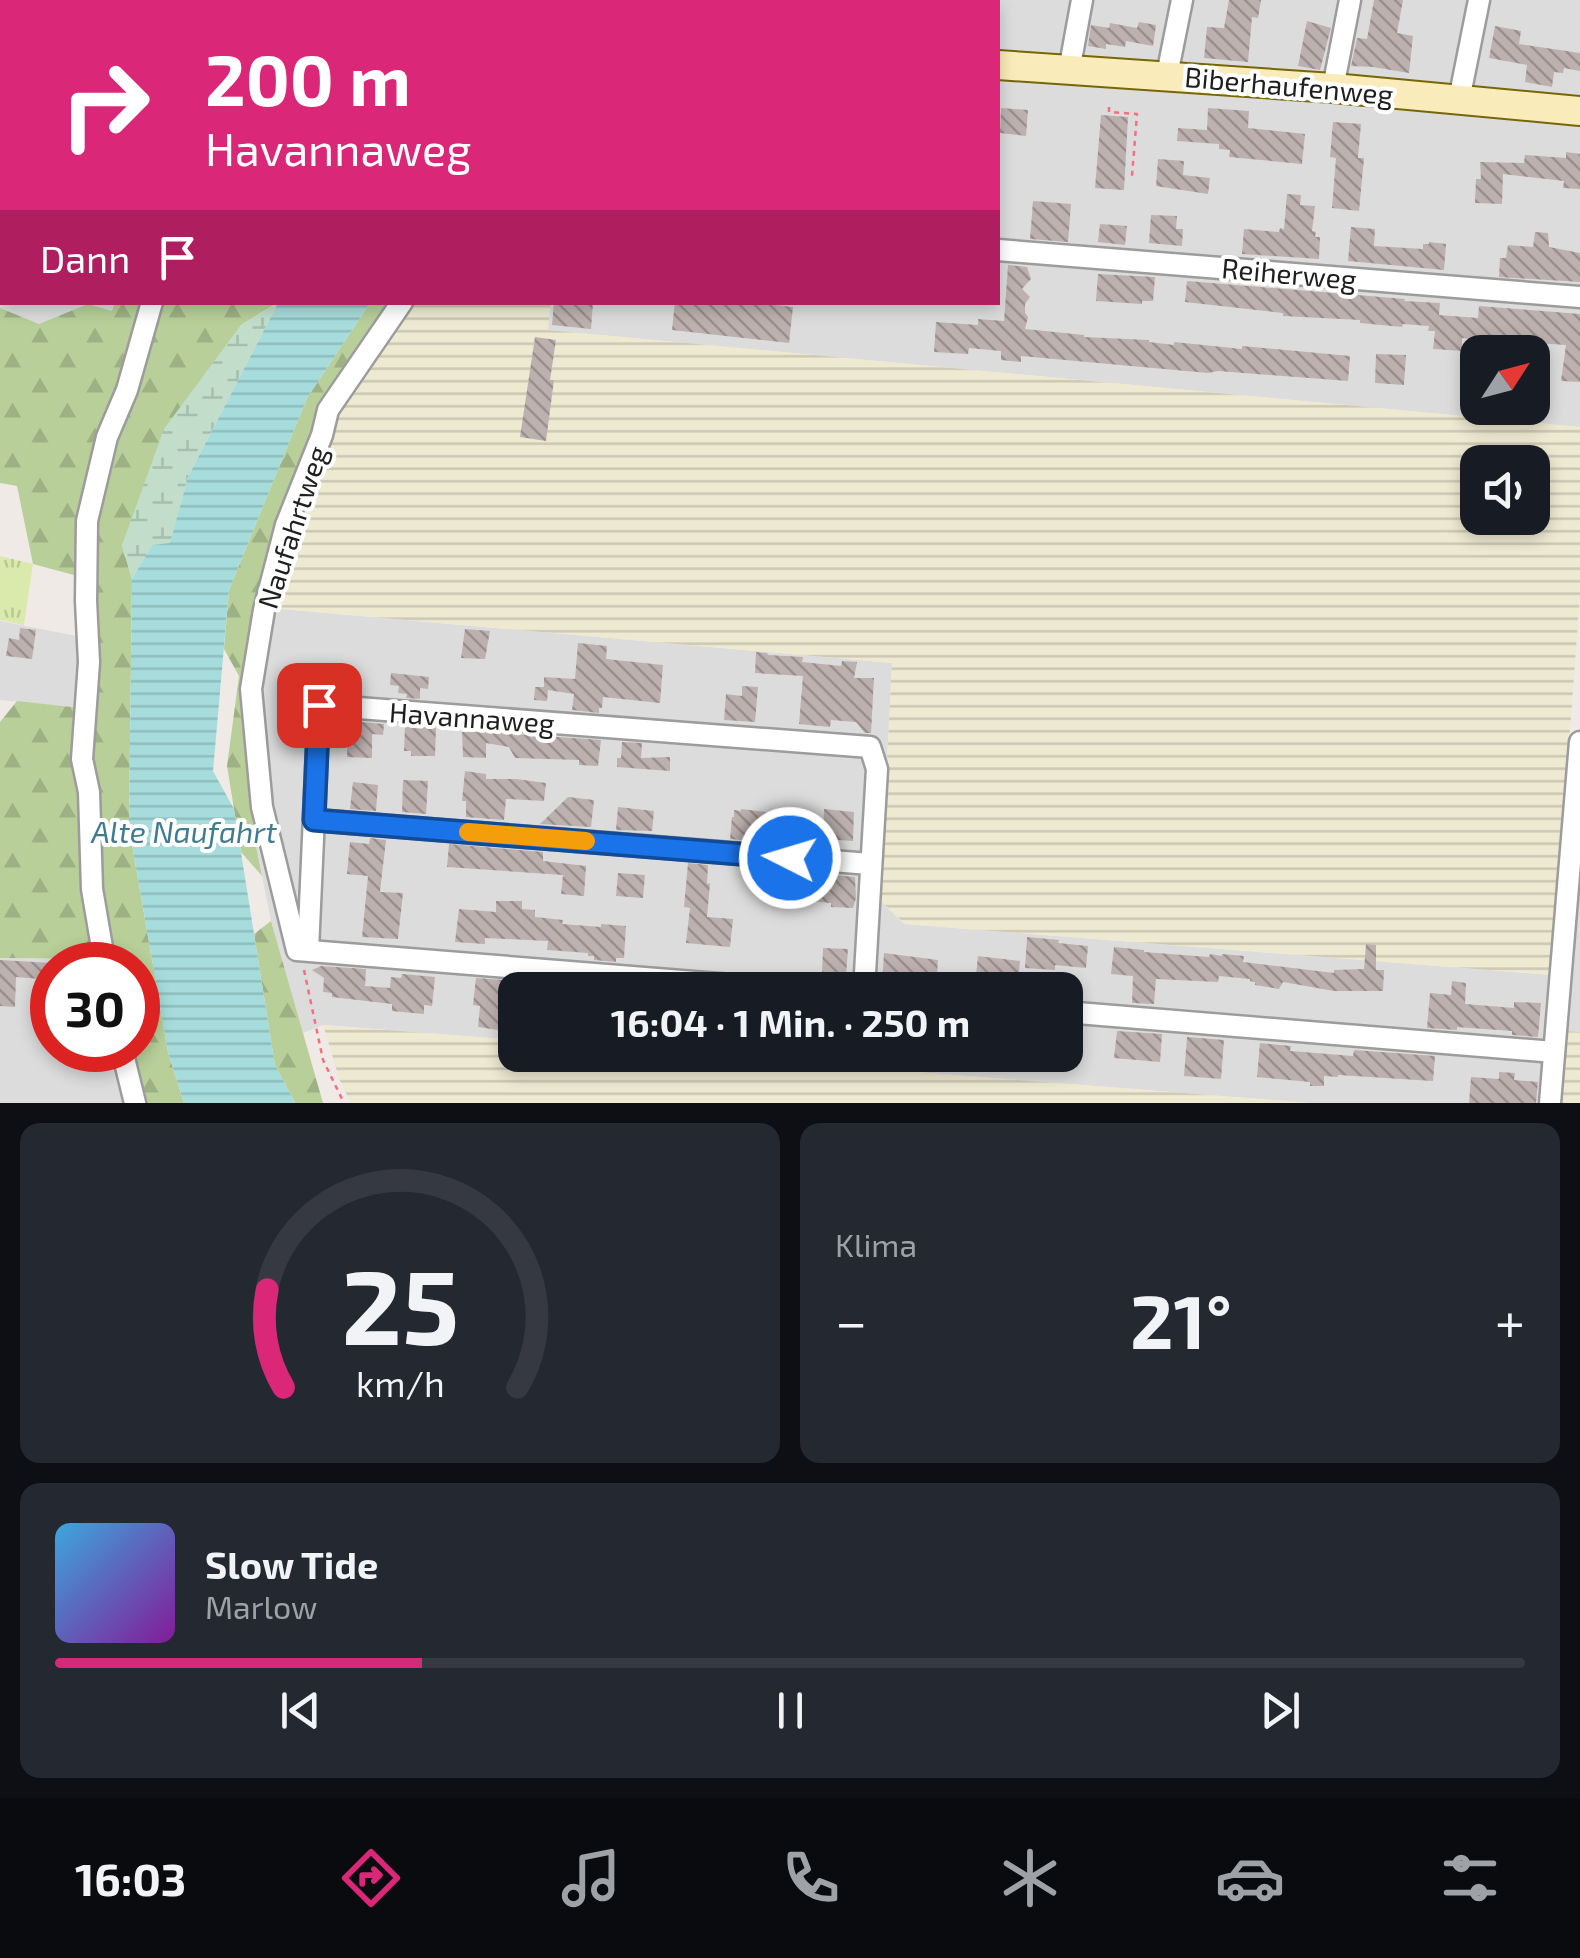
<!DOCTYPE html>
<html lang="de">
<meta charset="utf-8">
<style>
:root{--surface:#171b24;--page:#242831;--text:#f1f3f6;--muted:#9ea1a6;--line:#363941;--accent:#db2777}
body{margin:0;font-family:"Exo 2",sans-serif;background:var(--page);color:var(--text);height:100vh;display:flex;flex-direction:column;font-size:38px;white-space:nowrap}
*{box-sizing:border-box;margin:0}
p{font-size:32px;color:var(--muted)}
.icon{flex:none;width:55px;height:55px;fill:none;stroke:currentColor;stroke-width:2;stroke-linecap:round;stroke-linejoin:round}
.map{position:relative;height:1103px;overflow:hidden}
.drawer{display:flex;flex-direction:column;gap:20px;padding:20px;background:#0d0f14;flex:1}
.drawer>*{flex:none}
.hud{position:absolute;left:0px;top:0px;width:1000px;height:305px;box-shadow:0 5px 15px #0003;background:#db2777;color:#fff;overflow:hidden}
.needle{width:65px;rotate:54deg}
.controls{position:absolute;left:1460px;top:335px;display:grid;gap:20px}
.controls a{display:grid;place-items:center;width:90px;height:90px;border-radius:20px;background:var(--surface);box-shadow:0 5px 15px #0003;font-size:50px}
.speed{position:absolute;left:30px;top:942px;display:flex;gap:20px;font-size:50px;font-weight:700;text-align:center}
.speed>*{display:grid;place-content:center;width:130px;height:130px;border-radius:50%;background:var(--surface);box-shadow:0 5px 15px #0003;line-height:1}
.speed .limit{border:15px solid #d22;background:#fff;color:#111}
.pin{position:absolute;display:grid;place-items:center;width:85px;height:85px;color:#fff;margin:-42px;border-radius:20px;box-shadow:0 5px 15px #0006}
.me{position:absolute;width:110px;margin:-55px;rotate:275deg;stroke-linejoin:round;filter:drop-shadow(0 0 8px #0008)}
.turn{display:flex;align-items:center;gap:35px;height:210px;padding:0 40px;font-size:45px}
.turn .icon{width:130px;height:130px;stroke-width:2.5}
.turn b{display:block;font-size:70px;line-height:85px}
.then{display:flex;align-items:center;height:95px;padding:0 40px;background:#0003;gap:20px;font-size:38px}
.big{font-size:75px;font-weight:700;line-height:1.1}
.drawer .card{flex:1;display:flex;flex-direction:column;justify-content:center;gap:15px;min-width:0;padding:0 35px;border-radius:20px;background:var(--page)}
.drawer .dial{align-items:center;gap:0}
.dial svg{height:260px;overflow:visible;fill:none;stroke:var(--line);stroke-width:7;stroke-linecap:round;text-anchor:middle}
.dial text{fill:var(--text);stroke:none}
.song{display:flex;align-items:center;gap:30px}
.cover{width:120px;height:120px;border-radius:15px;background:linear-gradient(135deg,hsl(200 70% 55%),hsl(290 70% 35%))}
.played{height:10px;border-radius:5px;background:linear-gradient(90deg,var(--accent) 25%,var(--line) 25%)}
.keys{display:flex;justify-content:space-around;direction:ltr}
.heat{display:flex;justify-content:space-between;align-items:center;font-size:55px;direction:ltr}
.drawer .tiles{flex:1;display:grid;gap:20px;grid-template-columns:1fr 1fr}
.card:last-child{grid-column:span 2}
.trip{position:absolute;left:498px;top:972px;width:585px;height:100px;border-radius:20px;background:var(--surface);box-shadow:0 5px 15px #0003;font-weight:700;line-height:100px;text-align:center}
.tabs{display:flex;height:160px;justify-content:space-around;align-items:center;background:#090b0e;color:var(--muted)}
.tabs .icon{width:70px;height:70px}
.tabs .active{color:var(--accent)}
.tabs b{font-size:45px;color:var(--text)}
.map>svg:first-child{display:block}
.residential{fill:#dddcdc;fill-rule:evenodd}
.farmland{fill:url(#farmland-rules);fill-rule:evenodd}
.grass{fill:url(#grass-tufts)}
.forest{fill:url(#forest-firs)}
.wetland{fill:url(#wetland-marsh)}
.water{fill:url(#water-rules)}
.building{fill:url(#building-back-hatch)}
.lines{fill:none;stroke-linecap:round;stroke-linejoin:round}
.street-casing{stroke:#9c9c9c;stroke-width:25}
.secondary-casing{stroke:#776605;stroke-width:32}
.path{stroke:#f96d83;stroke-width:2.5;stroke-dasharray:5 5;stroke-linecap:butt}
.street{stroke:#fff;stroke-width:20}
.secondary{stroke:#f9ecba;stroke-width:28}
.route-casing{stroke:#114b97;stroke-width:25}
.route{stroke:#1a73e8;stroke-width:18}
.slow{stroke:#f59e0b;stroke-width:18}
.labels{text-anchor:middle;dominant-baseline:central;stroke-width:8;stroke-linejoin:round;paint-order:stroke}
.street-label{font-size:28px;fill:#1f1f1f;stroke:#fff}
.water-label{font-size:30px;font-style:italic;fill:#3f7c8f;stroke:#fff}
</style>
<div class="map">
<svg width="1580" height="1103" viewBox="0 0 1580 1103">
<defs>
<pattern id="farmland-rules" width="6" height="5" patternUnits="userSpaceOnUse" patternTransform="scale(2.5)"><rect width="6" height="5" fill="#eee9d1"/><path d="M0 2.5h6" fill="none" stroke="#ccc7b3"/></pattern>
<pattern id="grass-tufts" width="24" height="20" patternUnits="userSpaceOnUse" patternTransform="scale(2.5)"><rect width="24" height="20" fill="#daeaac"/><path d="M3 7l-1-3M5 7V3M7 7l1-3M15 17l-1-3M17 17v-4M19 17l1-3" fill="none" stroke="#bbc894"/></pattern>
<pattern id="forest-firs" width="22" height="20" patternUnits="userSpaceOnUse" patternTransform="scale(2.5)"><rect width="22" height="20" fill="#b8cf9a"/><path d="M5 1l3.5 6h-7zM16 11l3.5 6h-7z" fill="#9eb184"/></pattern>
<pattern id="wetland-marsh" width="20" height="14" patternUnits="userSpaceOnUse" patternTransform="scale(2.5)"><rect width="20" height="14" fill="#c2deca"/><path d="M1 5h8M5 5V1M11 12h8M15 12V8" fill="none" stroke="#a6bead"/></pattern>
<pattern id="water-rules" width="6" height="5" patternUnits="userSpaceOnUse" patternTransform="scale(2.5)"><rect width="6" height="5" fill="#a6dddc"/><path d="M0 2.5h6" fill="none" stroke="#8ebdbc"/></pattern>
<pattern id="building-back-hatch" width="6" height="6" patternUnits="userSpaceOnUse" patternTransform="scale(2.5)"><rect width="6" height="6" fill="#bdb1af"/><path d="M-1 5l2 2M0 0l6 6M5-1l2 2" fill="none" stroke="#998f8e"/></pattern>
</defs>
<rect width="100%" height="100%" fill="#f0eae6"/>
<!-- residential -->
<g class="residential">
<path d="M585,0H1580V427L547,330L551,303L998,302V2H584ZM1478,352H1532V408H1478Z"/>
<polygon points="2,292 2,302 115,303 113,312 88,304 39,325 0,308"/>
<polygon points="259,607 892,663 880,900 904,924 1552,975 1541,1103 1311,1103 702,1055 1065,1055 1065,990 515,990 515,1040 323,1025 303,1033 271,921 253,831 251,755"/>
<polygon points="0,621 77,636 81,708 0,700"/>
<polygon points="1578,883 1580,883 1580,1032 1567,1031"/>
<polygon points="0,958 109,959 110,965 52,965 52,1050 133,1050 147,1103 0,1103"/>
</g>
<!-- farmland -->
<g class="farmland">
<path d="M414,303H551L548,330L1580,427V594L1552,975L905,924L880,900L892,663L259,607L338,406ZM1478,462H1532V518H1478Z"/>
<polygon points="323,1025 515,1040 515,1055 702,1055 1311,1103 351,1103 340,1081"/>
<polygon points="1567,1031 1580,1032 1580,1103 1561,1103"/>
</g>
<!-- grass -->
<polygon class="grass" points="0,556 33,564 24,625 0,620"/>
<!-- forest -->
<g class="forest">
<polygon points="115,303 277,303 241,325 122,545 132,579 129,827 168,1052 184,1103 147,1103 133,1050 138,1050 138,965 110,965 108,959 0,958 0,722 17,701 81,708 98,669 96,581 33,564 17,486 0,483 0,308 39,324 88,304 112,311"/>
<polygon points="370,303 391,303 320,409 282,527 251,755 253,831 262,876 241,852 227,766 239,676 224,649 229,590 307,398"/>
<polygon points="271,921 323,1103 295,1103 275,1065 254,934"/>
</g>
<!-- wetland -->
<polygon class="wetland" points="278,303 188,477 170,544 152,545 132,579 122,545 164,429 241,325"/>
<!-- water -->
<polygon class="water" points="278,303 370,303 307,398 229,590 213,771 234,809 275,1065 295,1103 184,1103 168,1052 129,827 132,579 152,545 170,543 188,477"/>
<!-- building -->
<g class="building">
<polygon points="1229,0 1261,0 1258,18 1252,17 1248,62 1204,58 1207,27 1224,28"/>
<polygon points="1374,0 1403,0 1397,33 1413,36 1409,73 1373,67 1351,66 1357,38 1367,39"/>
<polygon points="1307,21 1331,28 1320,70 1298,66"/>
<polygon points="1139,22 1156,25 1153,46 1126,41 1125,47 1106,44 1106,49 1088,46 1091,25 1109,28 1110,23 1137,28"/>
<polygon points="1495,26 1521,31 1519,44 1580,53 1580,71 1564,68 1563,73 1554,72 1552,87 1525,82 1527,65 1489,58"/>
<polygon points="1001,108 1028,110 1026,136 1000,133"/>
<polygon points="1208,108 1249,111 1248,128 1305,134 1302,164 1229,157 1230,150 1219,149 1219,144 1177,141 1178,128 1207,130"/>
<polygon points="1101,115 1128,117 1124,190 1095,188"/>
<polygon points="1333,122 1361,124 1358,158 1364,158 1359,211 1332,208 1336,158 1330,157"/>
<polygon points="1566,152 1580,154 1580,189 1563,188 1564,181 1503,174 1502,204 1475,203 1476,179 1481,179 1480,162 1524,163 1525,155 1566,158"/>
<polygon points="1158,159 1184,161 1183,175 1210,178 1208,194 1156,186"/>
<polygon points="1287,194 1301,195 1300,205 1315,206 1312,231 1316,232 1315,237 1320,237 1319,259 1242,254 1244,229 1279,232 1280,228 1284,229"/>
<polygon points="1033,201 1071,204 1068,242 1030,239"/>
<polygon points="1151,215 1177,216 1176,229 1183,229 1182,246 1149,243"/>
<polygon points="1100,224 1127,226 1125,245 1098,242"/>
<polygon points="1351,227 1375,229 1374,246 1423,249 1423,244 1429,244 1429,242 1446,244 1444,270 1348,261"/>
<polygon points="1535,232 1548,233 1549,247 1580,253 1580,282 1499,277 1500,258 1506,258 1508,245 1533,247"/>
<polygon points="1008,265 1027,267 1031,279 1022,289 1030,297 1025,304 1025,313 1028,317 1025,329 1084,335 1084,337 1149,340 1149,342 1174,345 1174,342 1242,349 1242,346 1350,356 1348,381 1218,371 1208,373 1021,356 1021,362 1001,360 1001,351 969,348 968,354 934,352 936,322 978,325 978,319 1004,321"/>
<polygon points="1098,274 1155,277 1153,301 1142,301 1142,304 1096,301"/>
<polygon points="1187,281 1405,299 1404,301 1440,303 1439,315 1478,318 1479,306 1580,314 1580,382 1561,381 1566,345 1462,338 1462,351 1433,349 1435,331 1428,331 1429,326 1403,324 1402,327 1360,323 1360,320 1283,316 1283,313 1185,302"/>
<polygon points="554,302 593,302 591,329 552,325"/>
<polygon points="675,302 750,302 793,307 789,343 672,330"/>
<polygon points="535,337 556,340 550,380 554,380 546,441 520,437"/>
<polygon points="1376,354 1406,355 1404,385 1375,383"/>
<polygon points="20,628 36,630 32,659 6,656 9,638 19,640"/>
<polygon points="465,629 490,631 485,659 461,658"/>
<polygon points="578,643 607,646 606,659 663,665 660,703 603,697 602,708 599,708 599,713 572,710 574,694 548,690 547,701 534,700 535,687 544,687 544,677 575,679"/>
<polygon points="756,652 767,653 768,655 803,657 802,662 841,666 842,661 857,662 854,678 874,678 871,733 865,733 856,722 831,720 830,727 799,724 803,676 755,673"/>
<polygon points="391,673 429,677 428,689 420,688 420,699 406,698 407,694 398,693 399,686 390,685"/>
<polygon points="742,686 758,687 755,722 724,720 726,694 742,696"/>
<polygon points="348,721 384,724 383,735 372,734 372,758 347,757"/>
<polygon points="405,725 436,728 435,756 411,756 411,751 404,751"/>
<polygon points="462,732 485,732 601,740 598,766 579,765 579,760 515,758 509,747 486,743 486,758 463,757"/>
<polygon points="622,742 642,743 641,758 670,757 670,771 617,767 617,758 621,758"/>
<polygon points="465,771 486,774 486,779 516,779 546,783 544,801 506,799 504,820 466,817 466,801 462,801"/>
<polygon points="403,780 428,781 426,814 402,812"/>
<polygon points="353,782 378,785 376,811 350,809"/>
<polygon points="568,797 594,800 591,827 540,824"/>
<polygon points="618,807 654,811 652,831 616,830"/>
<polygon points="741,809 766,812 764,842 730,839 732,817 734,817 734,810 741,811"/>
<polygon points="824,809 854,812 853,841 823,839"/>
<polygon points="370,838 386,840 380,892 403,893 398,939 362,937 368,876 347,874 350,842 369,844"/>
<polygon points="449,844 543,852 543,861 586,866 584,896 561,894 563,875 447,867"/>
<polygon points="688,863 708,865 707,884 710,883 707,917 733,919 730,947 686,943 690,908 684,907"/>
<polygon points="782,871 855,877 856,898 853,908 831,907 831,903 789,899 790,896 779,895"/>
<polygon points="618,873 645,875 643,898 616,896"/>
<polygon points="496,901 522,901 522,909 535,910 535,917 563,920 562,924 601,927 601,924 626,926 624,958 616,958 616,962 594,960 594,956 588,956 588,953 547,950 548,941 485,938 485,944 455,942 459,909 496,912"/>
<polygon points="1027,937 1059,940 1058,943 1088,946 1086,968 1055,965 1055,970 1025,968"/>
<polygon points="1366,944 1376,945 1376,970 1384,970 1383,991 1334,991 1283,982 1279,989 1255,985 1255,982 1250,981 1250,979 1219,976 1218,982 1156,979 1154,1004 1132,1003 1133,976 1111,974 1114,947 1144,950 1144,952 1209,957 1210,954 1222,956 1222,954 1244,956 1243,962 1334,973 1334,970 1364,969"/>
<polygon points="823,948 848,949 846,976 822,973"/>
<polygon points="884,953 938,960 936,987 882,984"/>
<polygon points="978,956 1020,961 1017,990 1002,990 1002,987 975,984"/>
<polygon points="0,960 52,963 52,980 16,977 15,1007 0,1006"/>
<polygon points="321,966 366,969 365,986 390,988 391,977 401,978 402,974 435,977 432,1006 424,1005 424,1014 392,1011 392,1004 332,997 332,993 323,992 324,978 312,970"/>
<polygon points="476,978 515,981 515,1014 506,1014 505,1031 478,1027 480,1006 473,1005"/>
<polygon points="1452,981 1466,983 1465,1004 1514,1008 1514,1002 1541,1003 1538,1037 1512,1035 1512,1031 1457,1027 1457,1030 1427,1028 1430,993 1451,995"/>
<polygon points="1117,1031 1162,1034 1160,1062 1114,1058"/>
<polygon points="1187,1037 1224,1040 1221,1079 1184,1076"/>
<polygon points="1260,1043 1291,1046 1290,1051 1303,1052 1353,1056 1354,1050 1435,1056 1433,1081 1338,1075 1338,1077 1324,1076 1324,1086 1310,1086 1310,1082 1257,1077"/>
<polygon points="1499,1072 1515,1073 1514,1080 1538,1082 1536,1103 1469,1103 1471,1077 1499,1079"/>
</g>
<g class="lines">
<!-- street casing -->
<g class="street-casing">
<g id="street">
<polyline points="248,2 249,0"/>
<polyline points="622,2 624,0"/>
<polyline points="766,2 767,0"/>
<polyline points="1069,71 1082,0"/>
<polyline points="1167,75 1182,0"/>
<polyline points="1333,88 1350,0"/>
<polyline points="1459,100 1479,0"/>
<polyline points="998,250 1580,297"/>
<polyline points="402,302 328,410 322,435 286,525 264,610 251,689 262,807 297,950 795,990"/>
<polyline points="314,820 870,864"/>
<polyline points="308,950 319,705 870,747 877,769 864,990"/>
<polyline points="105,965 92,889 89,792 82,759 89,662 86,601 87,521 107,437 127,390 152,302"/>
<polyline points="1065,1012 1554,1052"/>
<polyline points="122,1050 135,1103"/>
<polyline points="1550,1103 1580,742"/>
</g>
</g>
<!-- secondary casing -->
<g class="secondary-casing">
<g id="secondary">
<polyline points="503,0 511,2"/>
<polyline points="998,65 1333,88 1580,111"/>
</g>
</g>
<!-- path -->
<g class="path">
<polyline points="426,0 437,2"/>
<polyline points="1109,107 1109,112 1137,114 1132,176"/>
<polyline points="304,970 323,1060 344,1103"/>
</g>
<!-- street -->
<use href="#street" class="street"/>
<!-- secondary -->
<use href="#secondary" class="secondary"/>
</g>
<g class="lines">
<!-- route casing -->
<g class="route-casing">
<polyline id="route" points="319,705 314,820 790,858"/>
</g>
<!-- route -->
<use href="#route" class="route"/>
<!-- slow -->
<polyline class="slow" points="468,832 586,841"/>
</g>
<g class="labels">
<!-- street labels -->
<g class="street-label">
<text transform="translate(1289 85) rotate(5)">Biberhaufenweg</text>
<text transform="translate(1289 273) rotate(5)">Reiherweg</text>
<text transform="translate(292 527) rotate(-72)">Naufahrtweg</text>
<text transform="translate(472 717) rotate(4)">Havannaweg</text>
</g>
<!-- water labels -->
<g class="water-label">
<text x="184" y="831">Alte Naufahrt</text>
</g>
</g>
</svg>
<div class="controls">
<a><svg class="needle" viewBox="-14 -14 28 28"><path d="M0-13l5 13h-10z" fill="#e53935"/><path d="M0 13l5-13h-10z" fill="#9ea1a6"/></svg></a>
<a><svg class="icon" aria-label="sound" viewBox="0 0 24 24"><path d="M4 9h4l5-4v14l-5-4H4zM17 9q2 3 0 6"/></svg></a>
</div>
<div class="speed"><div class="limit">30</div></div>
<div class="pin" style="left:319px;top:705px;background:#d93025"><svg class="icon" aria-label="arrive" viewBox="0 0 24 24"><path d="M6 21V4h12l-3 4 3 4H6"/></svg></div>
<svg class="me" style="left:790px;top:858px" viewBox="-20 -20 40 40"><circle r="17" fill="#1a73e8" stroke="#fff" stroke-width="3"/><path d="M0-11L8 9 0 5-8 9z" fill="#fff"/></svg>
<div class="trip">16:04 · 1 Min. · 250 m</div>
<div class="hud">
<div class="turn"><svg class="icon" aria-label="right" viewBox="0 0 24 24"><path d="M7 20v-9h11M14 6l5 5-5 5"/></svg><div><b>200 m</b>Havannaweg</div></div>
<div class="then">Dann<svg class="icon" aria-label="arrive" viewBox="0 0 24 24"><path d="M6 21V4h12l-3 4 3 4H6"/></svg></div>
</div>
</div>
<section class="drawer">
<div class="tiles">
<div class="card dial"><svg viewBox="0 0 100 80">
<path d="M14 69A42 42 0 1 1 86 69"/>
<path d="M14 69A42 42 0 0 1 9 39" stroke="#db2777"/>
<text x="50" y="56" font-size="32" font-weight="700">25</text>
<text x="50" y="72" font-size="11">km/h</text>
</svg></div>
<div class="card"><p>Klima</p>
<div class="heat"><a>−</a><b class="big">21°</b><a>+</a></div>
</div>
<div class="card">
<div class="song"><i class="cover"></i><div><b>Slow Tide</b><p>Marlow</p></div></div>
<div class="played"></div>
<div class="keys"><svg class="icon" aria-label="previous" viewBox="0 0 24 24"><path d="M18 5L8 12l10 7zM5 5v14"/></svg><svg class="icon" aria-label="pause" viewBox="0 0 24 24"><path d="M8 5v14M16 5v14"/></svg><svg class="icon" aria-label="next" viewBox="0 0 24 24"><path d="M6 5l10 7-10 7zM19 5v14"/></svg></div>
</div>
</div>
</section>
<nav class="tabs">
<b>16:03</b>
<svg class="icon active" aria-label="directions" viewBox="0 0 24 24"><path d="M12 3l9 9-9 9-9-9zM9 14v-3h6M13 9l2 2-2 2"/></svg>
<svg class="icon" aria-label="music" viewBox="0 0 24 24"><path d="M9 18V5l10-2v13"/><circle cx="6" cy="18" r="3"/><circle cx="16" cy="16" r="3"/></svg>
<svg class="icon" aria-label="phone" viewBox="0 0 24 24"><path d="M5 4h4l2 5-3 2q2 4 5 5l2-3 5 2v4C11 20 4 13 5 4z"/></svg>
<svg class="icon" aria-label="climate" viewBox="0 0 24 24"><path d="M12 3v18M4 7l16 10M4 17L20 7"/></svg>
<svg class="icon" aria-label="car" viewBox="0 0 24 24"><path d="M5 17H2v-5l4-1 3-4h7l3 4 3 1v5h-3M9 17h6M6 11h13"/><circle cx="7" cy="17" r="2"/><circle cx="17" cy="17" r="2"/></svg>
<svg class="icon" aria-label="filters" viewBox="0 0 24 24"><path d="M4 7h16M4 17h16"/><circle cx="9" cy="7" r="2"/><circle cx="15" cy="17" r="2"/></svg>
</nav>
